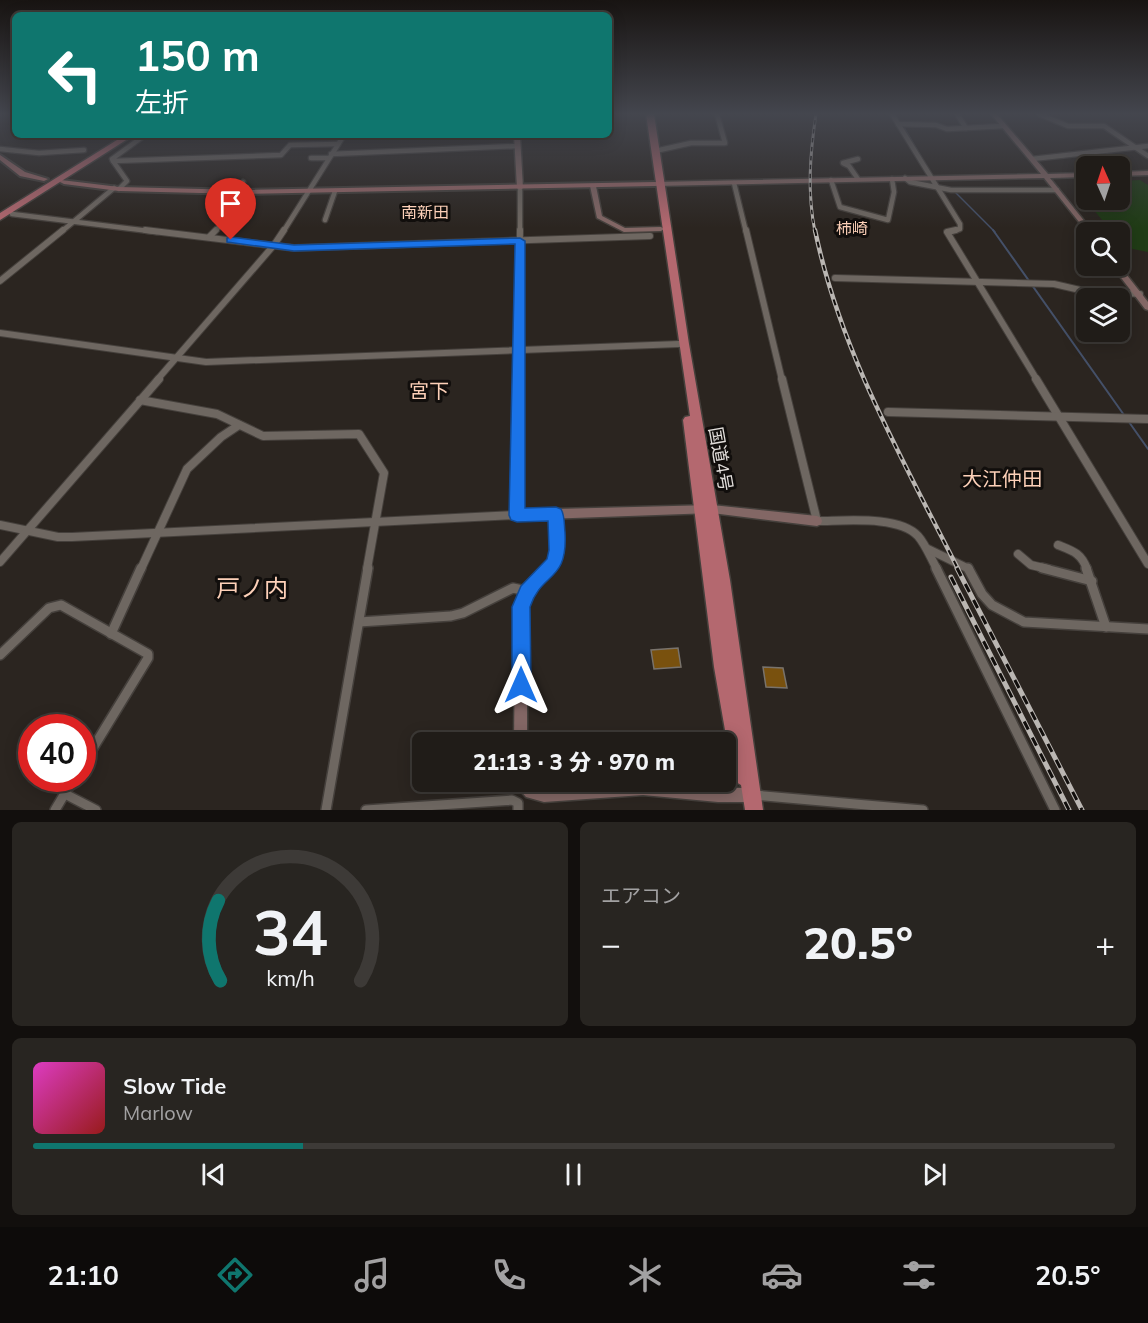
<!DOCTYPE html>
<html lang="ja">
<meta charset="utf-8">
<style>
:root{--surface:#201c18;--page:#282521;--text:#f1f3f6;--muted:#a2a1a2;--line:#3d3a37;--accent:#0f766e}
body{margin:0;font-family:Mulish,"Noto Sans JP",sans-serif;background:var(--page);color:var(--text);height:100vh;display:flex;flex-direction:column;font-size:22px;white-space:nowrap}
*{box-sizing:border-box;margin:0}
p{font-size:20px;color:var(--muted)}
.icon{flex:none;width:33px;height:33px;fill:none;stroke:currentColor;stroke-width:2;stroke-linecap:round;stroke-linejoin:round}
.map{position:relative;height:810px;overflow:hidden}
.drawer{display:flex;flex-direction:column;gap:12px;padding:12px;background:#120f0d;flex:1}
.drawer>*{flex:none}
.banner{position:absolute;left:12px;top:12px;width:600px;height:126px;border-radius:9px;box-shadow:0 3px 15px #0003,0 0 0 2px var(--line);background:#0f766e;color:#fff;overflow:hidden}
.needle{width:39px;rotate:357deg}
.controls{position:absolute;left:1076px;top:156px;display:grid;gap:12px}
.controls a{display:grid;place-items:center;width:54px;height:54px;border-radius:9px;background:var(--surface);box-shadow:0 3px 15px #0003,0 0 0 2px var(--line);font-size:30px}
.speed{position:absolute;left:18px;top:714px;display:flex;gap:12px;font-size:30px;font-weight:700;text-align:center}
.speed>*{display:grid;place-content:center;width:78px;height:78px;border-radius:50%;background:var(--surface);box-shadow:0 3px 15px #0003,0 0 0 2px var(--line);line-height:1}
.speed .limit{border:9px solid #d22;background:#fff;color:#111}
.pin{position:absolute;display:grid;place-items:center;width:51px;height:51px;color:#fff;margin:-62px -26px;border-radius:50% 50% 50% 0;rotate:-45deg;box-shadow:0 0 6px #0007}
.pin .icon{rotate:45deg}
.me{position:absolute;width:66px;margin:-33px;rotate:0deg;stroke-linejoin:round;filter:drop-shadow(0 0 4px #0008)}
.turn{display:flex;align-items:center;gap:21px;height:126px;padding:0 24px;font-size:27px}
.turn .icon{width:78px;height:78px;stroke-width:2.5}
.turn b{display:block;font-size:42px;line-height:51px}
.big{font-size:45px;font-weight:800;line-height:1.1}
.drawer .widget{flex:1;display:flex;flex-direction:column;justify-content:center;gap:9px;min-width:0;padding:0 21px;border-radius:9px;background:var(--page)}
.drawer .dial{align-items:center;gap:0}
.dial svg{height:156px;overflow:visible;fill:none;stroke:var(--line);stroke-width:7;stroke-linecap:round;text-anchor:middle}
.dial text{fill:var(--text);stroke:none}
.song{display:flex;align-items:center;gap:18px}
.cover{width:72px;height:72px;border-radius:9px;background:linear-gradient(135deg,hsl(310 70% 55%),hsl(0 70% 35%))}
.played{height:6px;border-radius:3px;background:linear-gradient(90deg,var(--accent) 25%,var(--line) 25%)}
.keys{display:flex;justify-content:space-around;direction:ltr}
.heat{display:flex;justify-content:space-between;align-items:center;font-size:33px;direction:ltr}
.drawer .tiles{flex:1;display:grid;gap:12px;grid-template-columns:1fr 1fr}
.widget:last-child{grid-column:span 2}
.trip{position:absolute;left:412px;top:732px;width:324px;height:60px;border-radius:9px;background:var(--surface);box-shadow:0 3px 15px #0003,0 0 0 2px var(--line);font-weight:800;line-height:60px;text-align:center}
.menu{display:flex;height:96px;justify-content:space-around;align-items:center;background:#0d0b0a;color:var(--muted)}
.menu .icon{width:42px;height:42px}
.menu .selected{color:var(--accent)}
.menu b{font-size:27px;color:var(--text)}
.map>svg:first-child{display:block}
.green{fill:#203c16}
.lines{fill:none;stroke-linecap:round;stroke-linejoin:round}
.stream-far1{stroke:#445068;stroke-width:1.5}
.stream{stroke:#445068;stroke-width:2}
.building{fill:#79510e;stroke:#79736c;stroke-width:1.5}
.street-far3-casing{stroke:#45403c;stroke-width:7}
.street-far2-casing{stroke:#45403c;stroke-width:8}
.street-far1-casing{stroke:#45403c;stroke-width:10}
.street-casing{stroke:#45403c;stroke-width:12}
.secondary-casing{stroke:#45403c;stroke-width:3}
.primary-casing{stroke:#45403c;stroke-width:4}
.highway-casing{stroke:#45403c;stroke-width:3}
.street-far3{stroke:#6e6761;stroke-width:4.5}
.street-far2{stroke:#6e6761;stroke-width:6}
.street-far1{stroke:#6e6761;stroke-width:8}
.street{stroke:#6e6761;stroke-width:9}
.secondary{fill:#836765;fill-rule:evenodd}
.primary{fill:#986869;fill-rule:evenodd}
.highway{fill:#b4686f;fill-rule:evenodd}
.rail-far2-casing{stroke:#bab6b2;stroke-width:3}
.rail-far1-casing{stroke:#bab6b2;stroke-width:4.5}
.rail-casing{stroke:#bab6b2;stroke-width:5}
.rail-far2{stroke:#110e0c;stroke-width:1.5;stroke-dasharray:4.5;stroke-linecap:butt}
.rail-far1{stroke:#110e0c;stroke-width:2;stroke-dasharray:6;stroke-linecap:butt}
.rail{stroke:#110e0c;stroke-width:3;stroke-dasharray:9;stroke-linecap:butt}
.route{fill:#1a73e8;stroke:#114b97;stroke-width:1.5}
.labels{text-anchor:middle;dominant-baseline:central;stroke-width:6;stroke-linejoin:round;paint-order:stroke}
.far-neighbourhood-label{font-size:16px;fill:#fdd0b8;stroke:#110e0c}
.street-label{font-size:18px;fill:#e2dedb;stroke:#110e0c}
.neighbourhood-label{font-size:20px;fill:#fdd0b8;stroke:#110e0c}
.near-neighbourhood-label{font-size:24px;fill:#fdd0b8;stroke:#110e0c}
</style>
<div class="map">
<svg width="1148" height="810" viewBox="0 0 1148 810">
<rect width="100%" height="100%" fill="#2b2520"/>
<!-- green -->
<polygon class="green" points="1140,180 1148,185 1148,252 1123,247 1119,242 1119,232 1112,232 1093,209 1090,200 1119,200 1119,181"/>
<g class="lines">
<!-- stream-far1 -->
<g class="stream-far1">
<polyline points="903,126 921,157"/>
<polyline points="936,181 939,186 950,188"/>
<polyline points="956,193 995,232"/>
</g>
<!-- stream -->
<g class="stream">
<polyline points="993,230 1124,415"/>
<polyline points="1129,422 1148,449"/>
</g>
</g>
<!-- building -->
<g class="building">
<polygon points="678,648 681,667 654,669 651,650"/>
<polygon points="763,667 783,668 787,688 766,687"/>
</g>
<g class="lines">
<!-- street-far3 casing -->
<g class="street-far3-casing">
<g id="street-far3">
<polyline points="892,114 960,224 960,229 949,232"/>
<polyline points="957,114 966,128"/>
<polyline points="1039,114 1068,126 1104,126 1148,156"/>
<polyline points="898,124 936,125 947,129 1003,126"/>
<polyline points="145,135 112,159 113,161 281,155 290,145 338,144"/>
<polyline points="0,149 39,153 84,150"/>
<polyline points="655,151 691,143 725,143 717,114"/>
<polyline points="331,154 518,146"/>
<polyline points="311,158 328,158"/>
<polyline points="858,159 843,163 849,166 858,179"/>
<polyline points="1032,159 1148,146"/>
<polyline points="113,161 127,181 119,189"/>
<polyline points="905,178 910,182 951,190 1057,190"/>
<polyline points="831,180 840,207 888,220 894,192 892,179"/>
<polyline points="734,183 746,232"/>
<polyline points="236,192 243,182"/>
<polyline points="12,214 157,232"/>
<polyline points="325,220 335,191"/>
<polyline points="61,232 114,188"/>
<polyline points="214,232 237,209"/>
<polyline points="283,232 344,135"/>
<polyline points="520,232 520,188"/>
</g>
</g>
<!-- street-far2 casing -->
<g class="street-far2-casing">
<g id="street-far2">
<polyline points="145,230 294,248 650,236"/>
<polyline points="746,230 782,380"/>
<polyline points="956,230 947,232 1037,380"/>
<polyline points="209,237 216,230"/>
<polyline points="835,278 1054,284 1080,290 1140,294"/>
<polyline points="0,281 63,230"/>
<polyline points="0,333 206,362 679,344"/>
<polyline points="157,380 274,245 284,230"/>
<polyline points="518,380 520,230"/>
</g>
</g>
<!-- street-far1 casing -->
<g class="street-far1-casing">
<g id="street-far1">
<path d="M782,379L817,521C844,521 899,515 918,536C926,545 931,559 937,569"/>
<polyline points="1036,379 1148,564"/>
<polyline points="140,400 217,414 263,436 359,434 384,473 367,569"/>
<polyline points="888,412 1148,419"/>
<polyline points="0,525 58,537 72,537 517,515 518,379"/>
<path d="M1058,545C1073,551 1081,553 1087,569"/>
<polyline points="928,549 969,569"/>
<polyline points="1018,554 1031,565 1048,569"/>
<polyline points="0,562 159,379"/>
<polyline points="141,569 187,469 221,437 239,425"/>
<path d="M550,569C563,553 557,533 556,514"/>
</g>
</g>
<!-- street casing -->
<g class="street-casing">
<g id="street">
<polyline points="936,568 1055,810"/>
<polyline points="968,568 982,594 992,605 1024,622 1148,629"/>
<polyline points="1042,568 1092,581"/>
<polyline points="1086,568 1106,627"/>
<polyline points="359,622 451,616 463,613 513,588 527,591"/>
<polyline points="111,634 141,568"/>
<path d="M521,646C521,627 516,604 529,588C536,581 544,575 551,568"/>
<polyline points="0,655 49,608 61,605 148,654 148,658 82,766"/>
<polyline points="65,794 96,810"/>
<polyline points="754,795 923,810"/>
<polyline points="55,810 74,778"/>
<polyline points="326,810 368,568"/>
<polyline points="366,810 512,800 518,803 518,810"/>
</g>
</g>
<!-- secondary casing -->
<g class="secondary-casing">
<g id="secondary">
<polygon points="991,114 997,114 1048,174 1086,173 1086,177 1050,178 1093,232 1087,232 1044,178 655,186 652,184 655,182 1041,174"/>
<polygon points="514,135 520,135 523,188 520,190 517,188"/>
<polygon points="1148,171 1148,175 1119,176 1119,172"/>
<polygon points="591,185 596,186 602,216 625,228 661,227 664,229 661,231 624,232 597,218 590,186"/>
<polygon points="1119,265 1148,302 1148,310 1145,309 1112,266"/>
<polygon points="712,505 817,516 821,518 822,521 821,524 817,526 712,513 517,520 513,518 512,515 513,512 517,510"/>
<polygon points="521,640 525,642 527,646 527,742 514,742 515,646 517,642"/>
<polygon points="515,782 531,782 535,786 544,788 637,782 718,788 752,788 757,790 759,795 757,800 752,802 718,802 643,795 544,802 526,797 517,787"/>
</g>
</g>
<!-- primary casing -->
<g class="primary-casing">
<g id="primary">
<polygon points="0,155 25,172 48,179 44,181 20,176 0,160"/>
<polygon points="61,180 119,187 243,190 655,182 659,184 655,186 243,194 119,191 64,184 60,182"/>
</g>
</g>
<!-- highway casing -->
<g class="highway-casing">
<g id="highway">
<polygon points="646,114 654,114 689,344 730,580 763,810 745,810 741,785 736,782 733,776 714,667 683,420 685,417 690,416"/>
<polygon points="125,135 134,135 0,220 0,213"/>
</g>
</g>
<!-- street-far3 -->
<use href="#street-far3" class="street-far3"/>
<!-- street-far2 -->
<use href="#street-far2" class="street-far2"/>
<!-- street-far1 -->
<use href="#street-far1" class="street-far1"/>
<!-- street -->
<use href="#street" class="street"/>
<!-- secondary -->
<use href="#secondary" class="secondary"/>
<!-- primary -->
<use href="#primary" class="primary"/>
<!-- highway -->
<use href="#highway" class="highway"/>
<!-- rail-far2 casing -->
<g class="rail-far2-casing">
<path id="rail-far2" d="M815,232C807,192 810,154 816,114"/>
</g>
<!-- rail-far1 casing -->
<g class="rail-far1-casing">
<path id="rail-far1" d="M815,230C840,351 903,460 958,569"/>
</g>
<!-- rail casing -->
<g class="rail-casing">
<g id="rail">
<polyline points="957,568 1082,810"/>
<polyline points="951,577 1069,810"/>
</g>
</g>
<!-- rail-far2 -->
<use href="#rail-far2" class="rail-far2"/>
<!-- rail-far1 -->
<use href="#rail-far1" class="rail-far1"/>
<!-- rail -->
<use href="#rail" class="rail"/>
</g>
<!-- sky -->
<linearGradient id="sky" x2="0" y2="1"><stop stop-color="#181412"/><stop offset="0.5" stop-color="#44464e"/><stop offset="1" stop-color="#44464e" stop-opacity="0"/></linearGradient>
<rect width="1148" height="228" fill="url(#sky)"/>
<!-- route -->
<path class="route" d="M231,237L294,245L520,238L525,241V508L556,507L561,509C565,516 564,524 565,532C568,583 542,571 530,607L531,685L528,691L521,694L515,691L512,685V607L521,586L547,559L549,550L548,521L517,522L511,520L509,515L515,244L294,251L227,242V238Z"/>
<g class="labels">
<!-- far-neighbourhood labels -->
<g class="far-neighbourhood-label">
<text x="425" y="212">南新田</text>
<text x="852" y="228">柿崎</text>
</g>
<!-- street labels -->
<g class="street-label">
<text transform="translate(721 459) rotate(80)">国道4号</text>
</g>
<!-- neighbourhood labels -->
<g class="neighbourhood-label">
<text x="429" y="390">宮下</text>
<text x="1002" y="478">大江仲田</text>
</g>
<!-- near-neighbourhood labels -->
<g class="near-neighbourhood-label">
<text x="252" y="588">戸ノ内</text>
</g>
</g>
</svg>
<div class="controls">
<a><svg class="needle" viewBox="-14 -14 28 28"><path d="M0-13l5 13h-10z" fill="#e53935"/><path d="M0 13l5-13h-10z" fill="#a2a1a2"/></svg></a>
<a><svg class="icon" aria-label="search" viewBox="0 0 24 24"><circle cx="10" cy="10" r="6"/><path d="M15 15l6 6"/></svg></a>
<a><svg class="icon" aria-label="layers" viewBox="0 0 24 24"><path d="M12 4l9 5-9 5-9-5zM3 14l9 5 9-5"/></svg></a>
</div>
<div class="speed"><div class="limit">40</div></div>
<div class="pin" style="left:231px;top:240px;background:#d93025"><svg class="icon" aria-label="arrive" viewBox="0 0 24 24"><path d="M6 21V4h12l-3 4 3 4H6"/></svg></div>
<svg class="me" style="left:521px;top:685px" viewBox="-20 -20 40 40"><path d="M0-17L14 15 0 8-14 15z" fill="#1a73e8" stroke="#fff" stroke-width="4"/></svg>
<div class="trip">21:13 · 3 分 · 970 m</div>
<div class="banner">
<div class="turn"><svg class="icon" aria-label="left" viewBox="0 0 24 24"><path d="M17 20v-9H6M10 6l-5 5 5 5"/></svg><div><b>150 m</b>左折</div></div>
</div>
</div>
<section class="drawer">
<div class="tiles">
<div class="widget dial"><svg viewBox="0 0 100 80">
<path d="M14 69A42 42 0 1 1 86 69"/>
<path d="M14 69A42 42 0 0 1 13 28" stroke="#0f766e"/>
<text x="50" y="56" font-size="32" font-weight="700">34</text>
<text x="50" y="72" font-size="11">km/h</text>
</svg></div>
<div class="widget"><p>エアコン</p>
<div class="heat"><a>−</a><b class="big">20.5°</b><a>+</a></div>
</div>
<div class="widget">
<div class="song"><i class="cover"></i><div><b>Slow Tide</b><p>Marlow</p></div></div>
<div class="played"></div>
<div class="keys"><svg class="icon" aria-label="previous" viewBox="0 0 24 24"><path d="M18 5L8 12l10 7zM5 5v14"/></svg><svg class="icon" aria-label="pause" viewBox="0 0 24 24"><path d="M8 5v14M16 5v14"/></svg><svg class="icon" aria-label="next" viewBox="0 0 24 24"><path d="M6 5l10 7-10 7zM19 5v14"/></svg></div>
</div>
</div>
</section>
<nav class="menu">
<b>21:10</b>
<svg class="icon selected" aria-label="directions" viewBox="0 0 24 24"><path d="M12 3l9 9-9 9-9-9zM9 14v-3h6M13 9l2 2-2 2"/></svg>
<svg class="icon" aria-label="music" viewBox="0 0 24 24"><path d="M9 18V5l10-2v13"/><circle cx="6" cy="18" r="3"/><circle cx="16" cy="16" r="3"/></svg>
<svg class="icon" aria-label="phone" viewBox="0 0 24 24"><path d="M5 4h4l2 5-3 2q2 4 5 5l2-3 5 2v4C11 20 4 13 5 4z"/></svg>
<svg class="icon" aria-label="climate" viewBox="0 0 24 24"><path d="M12 3v18M4 7l16 10M4 17L20 7"/></svg>
<svg class="icon" aria-label="car" viewBox="0 0 24 24"><path d="M5 17H2v-5l4-1 3-4h7l3 4 3 1v5h-3M9 17h6M6 11h13"/><circle cx="7" cy="17" r="2"/><circle cx="17" cy="17" r="2"/></svg>
<svg class="icon" aria-label="filters" viewBox="0 0 24 24"><path d="M4 7h16M4 17h16"/><circle cx="9" cy="7" r="2"/><circle cx="15" cy="17" r="2"/></svg>
<b>20.5°</b>
</nav>
